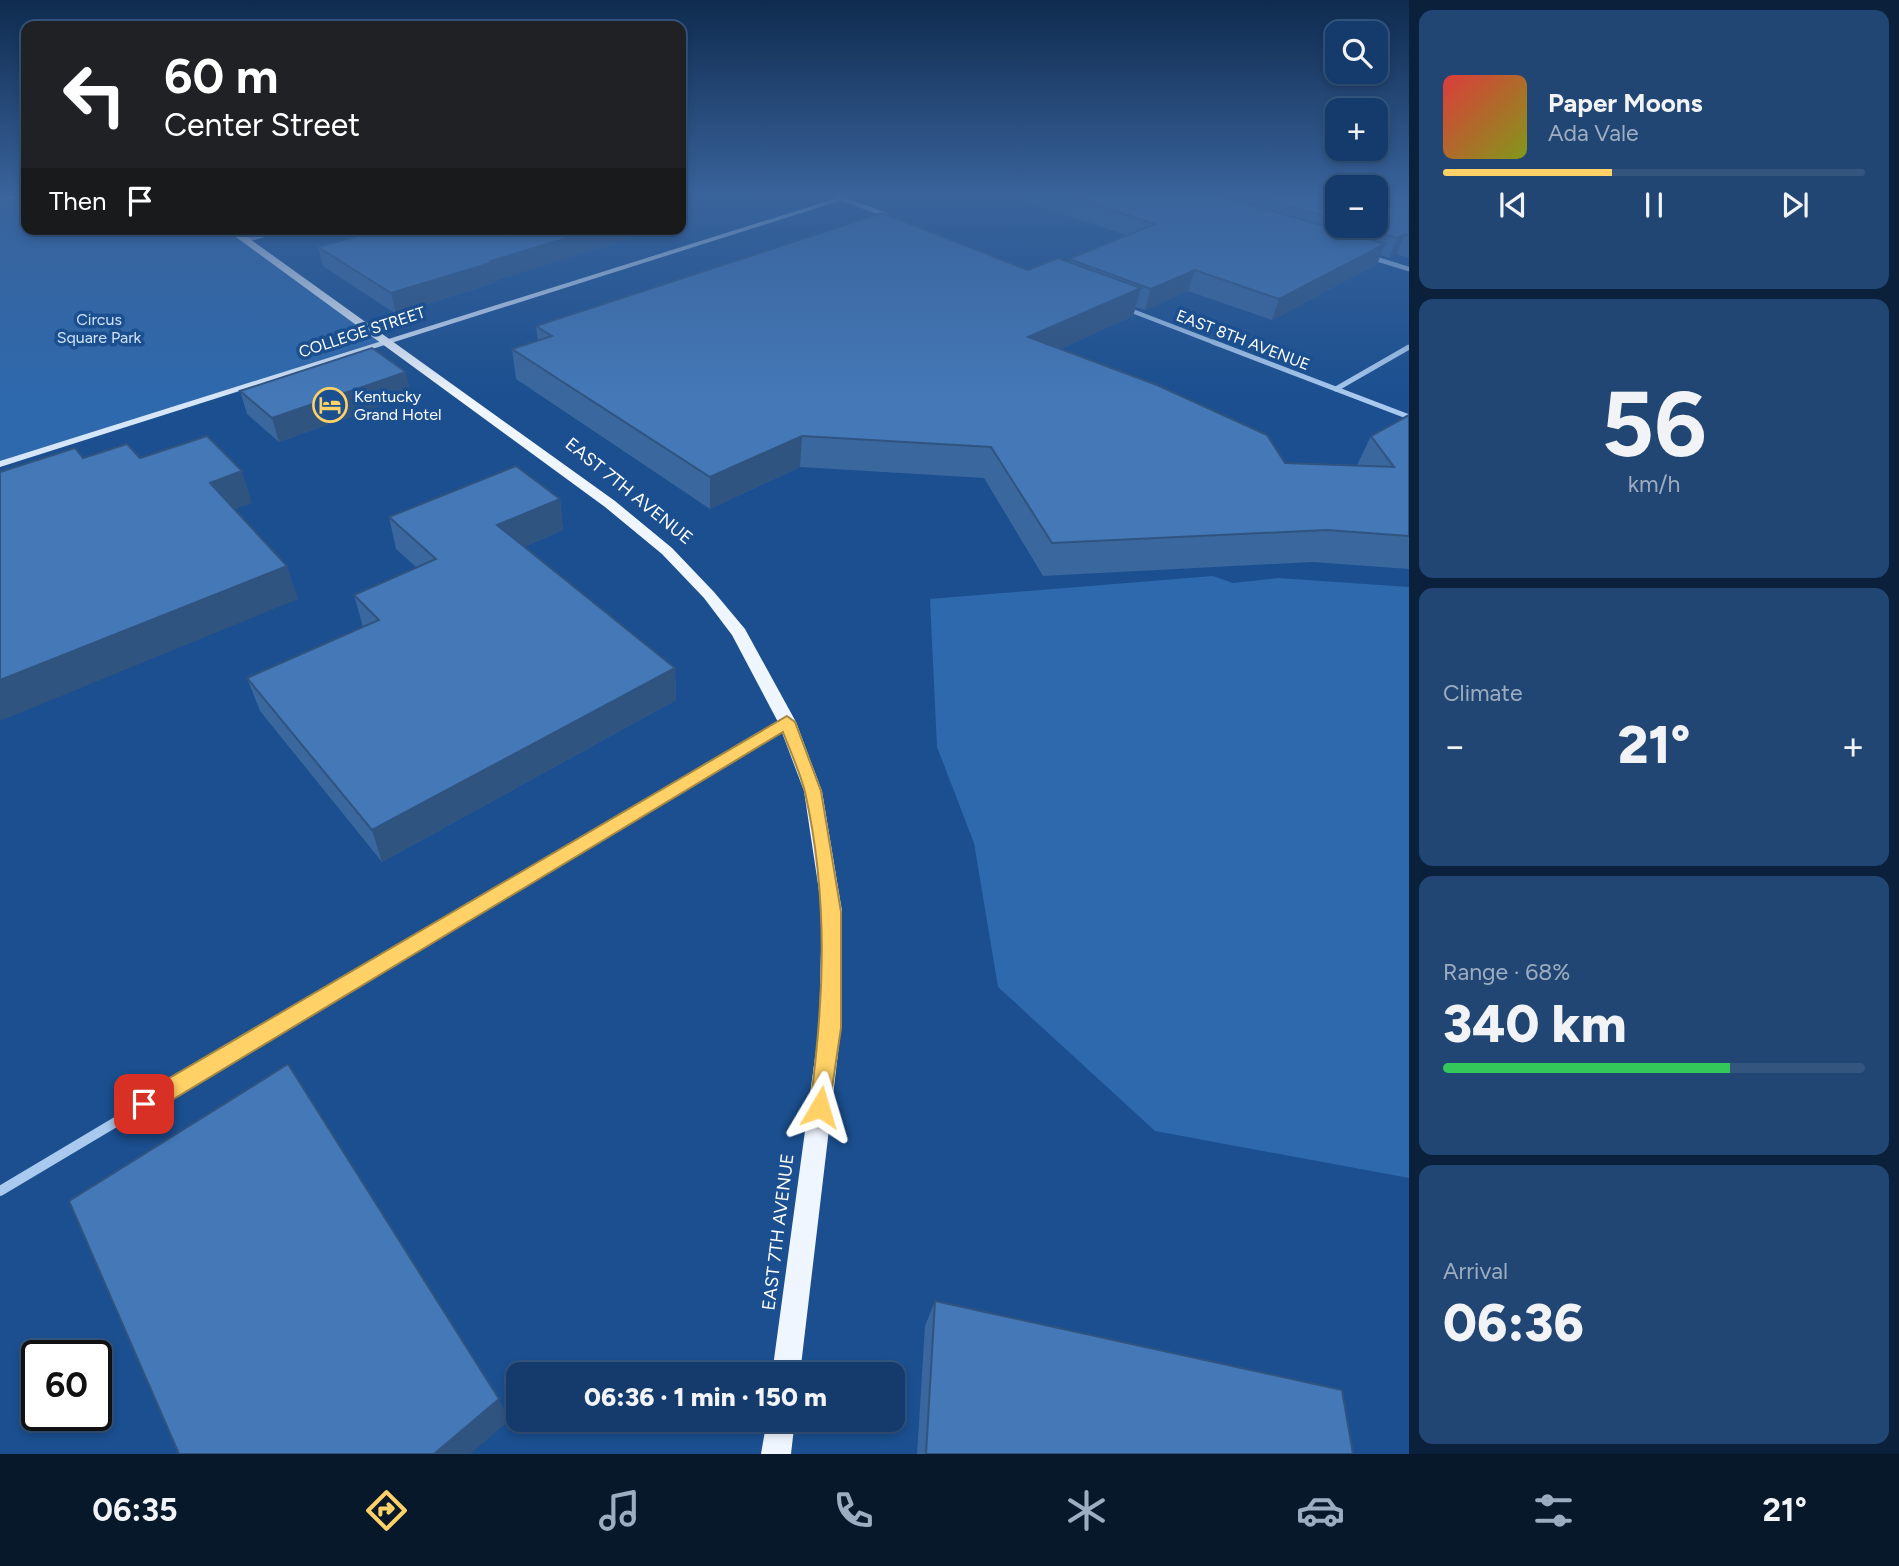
<!DOCTYPE html>
<meta charset="utf-8">
<style>
:root{--surface:#143b6b;--page:#214673;--text:#f1f3f6;--muted:#9dadc1;--line:#33557e;--accent:#ffd166}
body{margin:0;font-family:Figtree,sans-serif;background:var(--page);color:var(--text);height:100vh;display:flex;flex-direction:column;font-size:26px;white-space:nowrap}
*{box-sizing:border-box;margin:0}
p{font-size:23px;color:var(--muted)}
.icon{flex:none;width:38px;height:38px;fill:none;stroke:currentColor;stroke-width:2;stroke-linecap:round;stroke-linejoin:round}
.map{position:relative;flex:1;overflow:hidden}
.sheet{display:flex;flex-direction:column;gap:10px;padding:10px;background:#0b203b;width:490px}
.sheet>*{flex:none}
.top-card{position:absolute;left:21px;top:21px;width:665px;height:214px;border-radius:14px;box-shadow:0 4px 10px #0003,0 0 0 2px var(--line);background:#202124;color:#fff;overflow:hidden}
.controls{position:absolute;left:1325px;top:21px;display:grid;gap:14px}
.controls a{display:grid;place-items:center;width:63px;height:63px;border-radius:14px;background:var(--surface);box-shadow:0 4px 10px #0003,0 0 0 2px var(--line);font-size:35px}
.speed{position:absolute;left:21px;top:1340px;display:flex;gap:14px;font-size:35px;font-weight:700;text-align:center}
.speed>*{display:grid;place-content:center;width:91px;height:91px;border-radius:50%;background:var(--surface);box-shadow:0 4px 10px #0003,0 0 0 2px var(--line);line-height:1}
.speed .limit{border:4px solid #111;border-radius:10px;background:#fff;color:#111}
.pin{position:absolute;display:grid;place-items:center;width:60px;height:60px;color:#fff;margin:-30px;border-radius:14px;box-shadow:0 4px 10px #0006}
.me{position:absolute;width:77px;margin:-38px;rotate:7deg;stroke-linejoin:round;filter:drop-shadow(0 0 5px #0008)}
.turn{display:flex;align-items:center;gap:24px;height:147px;padding:0 28px;font-size:32px}
.turn .icon{width:91px;height:91px;stroke-width:2.5}
.turn b{display:block;font-size:49px;line-height:60px}
.then{display:flex;align-items:center;height:66px;padding:0 28px;background:#0003;gap:14px;font-size:26px}
.big{font-size:52px;font-weight:800;line-height:1.1}
.sheet .widget{flex:1;display:flex;flex-direction:column;justify-content:center;gap:10px;min-width:0;padding:0 24px;border-radius:14px;background:var(--page)}
.sheet .dial{align-items:center;gap:0}
.dial b{font-size:91px;line-height:1}
.song{display:flex;align-items:center;gap:21px}
.cover{width:84px;height:84px;border-radius:10px;background:linear-gradient(135deg,hsl(0 70% 55%),hsl(70 70% 35%))}
.played{height:7px;border-radius:4px;background:linear-gradient(90deg,var(--accent) 40%,var(--line) 40%)}
.keys{display:flex;justify-content:space-around;direction:ltr}
.heat{display:flex;justify-content:space-between;align-items:center;font-size:38px;direction:ltr}
.charge{height:10px;border-radius:5px;background:linear-gradient(90deg,#34c759 68%,var(--line) 0)}
.trip{position:absolute;left:506px;top:1362px;width:399px;height:70px;border-radius:14px;background:var(--surface);box-shadow:0 4px 10px #0003,0 0 0 2px var(--line);font-weight:800;line-height:70px;text-align:center}
.menu{display:flex;height:112px;justify-content:space-around;align-items:center;background:#08182b;color:var(--muted)}
.menu .icon{width:49px;height:49px}
.menu .on{color:var(--accent)}
.menu b{font-size:32px;color:var(--text)}
main{display:flex;flex:1;min-height:0}
.map>svg:first-child{display:block}
.green{fill:#2e69ad}
.lines{fill:none;stroke-linecap:round;stroke-linejoin:round}
.street-far4{stroke:#a9c9ee;stroke-width:4.5}
.street-far3{stroke:#a9c9ee;stroke-width:5}
.street-far2{stroke:#a9c9ee;stroke-width:6}
.street-far1{stroke:#a9c9ee;stroke-width:8}
.street{stroke:#a9c9ee;stroke-width:10}
.secondary{fill:#d6e6fa;fill-rule:evenodd}
.primary{fill:#f0f6ff;fill-rule:evenodd}
.wall{fill:#3a679d}
.shaded-wall{fill:#305480}
.building{fill:#4478b7;stroke:#305480;stroke-width:2}
.route{fill:#ffd166;stroke:#a68842;stroke-width:2}
.labels{text-anchor:middle;dominant-baseline:central;stroke-width:7;stroke-linejoin:round;paint-order:stroke}
.far-park-label{font-size:16px;fill:#cfe3fa;stroke:#1b4f8f}
.far-street-label{font-size:16px;fill:#fff;stroke:#1b4f8f}
.far-poi-label{font-size:16px;fill:#fff;stroke:#1b4f8f;text-anchor:start}
.street-label{font-size:18px;fill:#fff;stroke:#1b4f8f}
</style>
<main>
<div class="map">
<svg width="1409" height="1454" viewBox="0 0 1409 1454">
<rect width="100%" height="100%" fill="#1b4f8f"/>
<!-- green -->
<g class="green">
<polygon points="26,195 26,229 231,229 385,341 0,462 0,199"/>
<polygon points="1213,576 1233,583 1278,578 1409,587 1409,1178 1155,1131 998,987 974,843 937,747 930,599"/>
</g>
<g class="lines">
<!-- street-far4 -->
<g class="street-far4">
<polyline points="833,195 888,216"/>
<polyline points="245,240 287,229"/>
<polyline points="1370,257 1409,269"/>
<polyline points="1127,309 1218,344"/>
</g>
<!-- street-far3 -->
<g class="street-far3">
<polyline points="1213,342 1409,417"/>
<polyline points="1336,389 1409,347"/>
</g>
<!-- street-far2 -->
<polyline class="street-far2" points="707,770 787,722"/>
<!-- street-far1 -->
<polyline class="street-far1" points="200,1072 710,768"/>
<!-- street -->
<polyline class="street" points="0,1191 203,1070"/>
<!-- secondary -->
<g class="secondary">
<polygon points="10,195 24,195 0,201 0,197"/>
<polygon points="847,195 858,195 0,467 0,461"/>
</g>
<!-- primary -->
<g class="primary">
<polygon points="225,229 236,229 615,501 672,548 714,592 745,629 796,722 822,791 842,911 841,1028 800,1374 772,1374 819,1028 822,911 804,791 778,722 732,635 704,598 662,554 605,507"/>
<polygon points="767,1419 795,1419 791,1454 761,1454"/>
</g>
</g>
<!-- wall -->
<g class="wall">
<polygon points="1010,195 1337,195 1337,226 1376,226 1409,195 1409,258 1396,254 1389,258 1381,255 1377,264 1272,320 1188,291 1145,310 1136,307 1133,316 1060,349 1285,463 1357,465 1371,436 1409,415 1409,569 1312,562 1043,576 984,478 800,467 710,509 516,379 512,349 538,341 536,326 1028,270 1069,262 1069,259 1126,235 1010,196"/>
<polygon points="662,229 496,280 497,282 396,314 323,266 318,247 418,233"/>
<polygon points="240,391 411,395 279,442 247,414"/>
<polygon points="560,499 563,530 524,547 675,668 676,700 382,862 260,711 247,678 363,627 354,595 417,568 396,549 389,517"/>
<polygon points="935,1301 1353,1454 917,1454 925,1326"/>
</g>
<!-- shaded-wall -->
<g class="shaded-wall">
<polygon points="597,229 662,229 496,280 497,282 396,314 391,293 491,261"/>
<polygon points="1405,234 1396,254 1389,258 1397,238"/>
<polygon points="1385,244 1377,264 1272,320 1279,299"/>
<polygon points="1195,270 1188,291 1145,310 1151,289"/>
<polygon points="1141,288 1133,316 1022,366 1028,337"/>
<polygon points="406,372 411,395 279,442 272,418"/>
<polygon points="802,436 800,467 710,509 710,477"/>
<polygon points="242,471 252,503 221,514 210,483"/>
<polygon points="560,499 563,530 502,557 497,525"/>
<polygon points="287,566 298,599 0,721 0,680"/>
<polygon points="675,668 676,700 382,862 372,830"/>
<polygon points="499,1399 509,1421 470,1454 434,1454"/>
</g>
<!-- building -->
<g class="building">
<polygon points="1066,195 1218,195 1385,244 1279,299 1195,270 1151,289 1069,259 1155,224"/>
<polygon points="1251,195 1337,195 1337,220"/>
<polygon points="1376,195 1409,195 1409,235 1405,234 1397,238 1356,226 1376,226"/>
<polygon points="882,213 1028,270 1058,258 1141,288 1028,337 1157,385 1267,435 1285,463 1394,467 1371,436 1409,415 1409,536 1327,530 1052,543 991,447 802,436 710,477 512,349 552,336 536,326"/>
<polygon points="382,229 411,229 418,233 434,229 597,229 491,261 494,262 391,293 318,247"/>
<polygon points="372,348 406,372 272,418 240,391"/>
<polygon points="207,436 242,471 210,483 287,566 0,680 0,472 75,448 83,458 127,444 140,458"/>
<polygon points="516,466 560,499 497,525 675,668 372,830 247,678 379,620 354,595 436,559 389,517"/>
<polygon points="288,1064 499,1399 434,1454 179,1454 69,1201"/>
<polygon points="935,1301 1342,1390 1353,1454 926,1454"/>
</g>
<!-- sky -->
<linearGradient id="sky" x2="0" y2="1"><stop stop-color="#0f2b4f"/><stop offset="0.49" stop-color="#39639b"/><stop offset="1" stop-color="#39639b" stop-opacity="0"/></linearGradient>
<rect width="1409" height="398" fill="url(#sky)"/>
<!-- route -->
<path class="route" d="M787,716L795,722L821,791L841,912V1028L828,1115L820,1117L813,1115L810,1107C824,1000 829,899 805,792C800,772 790,751 783,732L152,1112L144,1114L137,1112L134,1104L137,1097Z"/>
<!-- icons -->
<defs>
<g id="hotel-ring" transform="scale(1.75)"><circle r="9.5" fill="#1b4f8f" stroke="#ffd166" stroke-width="1.5"/><path d="M-6-4.5h1.5V1H6V5H4.5V3h-9V5H-6ZM-4 0a1.8 1.8 0 1 1 3.6 0ZM.5 0V-2.5h3Q6-2.5 6 0Z" fill="#ffd166"/></g>
</defs>
<g fill-rule="evenodd">
<use href="#hotel-ring" x="330" y="405"/>
</g>
<g class="labels">
<!-- far-park labels -->
<g class="far-park-label">
<text x="99" y="319">Circus<tspan x="99" dy="18">Square Park</tspan></text>
</g>
<!-- far-street labels -->
<g class="far-street-label">
<text transform="translate(362 332) rotate(-18)">COLLEGE STREET</text>
<text transform="translate(1243 340) rotate(21)">EAST 8TH AVENUE</text>
</g>
<!-- far-poi labels -->
<g class="far-poi-label">
<text x="354" y="396">Kentucky<tspan x="354" dy="18">Grand Hotel</tspan></text>
</g>
<!-- street labels -->
<g class="street-label">
<text transform="translate(629 491) rotate(39)">EAST 7TH AVENUE</text>
<text transform="translate(778 1232) rotate(-83)">EAST 7TH AVENUE</text>
</g>
</g>
</svg>
<div class="controls">
<a><svg class="icon" aria-label="search" viewBox="0 0 24 24"><circle cx="10" cy="10" r="6"/><path d="M15 15l6 6"/></svg></a>
<a>+</a>
<a>−</a>
</div>
<div class="speed"><div class="limit">60</div></div>
<div class="pin" style="left:144px;top:1104px;background:#d93025"><svg class="icon" aria-label="arrive" viewBox="0 0 24 24"><path d="M6 21V4h12l-3 4 3 4H6"/></svg></div>
<svg class="me" style="left:820px;top:1107px" viewBox="-20 -20 40 40"><path d="M0-17L14 15 0 8-14 15z" fill="#ffd166" stroke="#fff" stroke-width="4"/></svg>
<div class="trip">06:36 · 1 min · 150 m</div>
<div class="top-card">
<div class="turn"><svg class="icon" aria-label="left" viewBox="0 0 24 24"><path d="M17 20v-9H6M10 6l-5 5 5 5"/></svg><div><b>60 m</b>Center Street</div></div>
<div class="then">Then<svg class="icon" aria-label="arrive" viewBox="0 0 24 24"><path d="M6 21V4h12l-3 4 3 4H6"/></svg></div>
</div>
</div>
<section class="sheet">
<div class="widget">
<div class="song"><i class="cover"></i><div><b>Paper Moons</b><p>Ada Vale</p></div></div>
<div class="played"></div>
<div class="keys"><svg class="icon" aria-label="previous" viewBox="0 0 24 24"><path d="M18 5L8 12l10 7zM5 5v14"/></svg><svg class="icon" aria-label="pause" viewBox="0 0 24 24"><path d="M8 5v14M16 5v14"/></svg><svg class="icon" aria-label="next" viewBox="0 0 24 24"><path d="M6 5l10 7-10 7zM19 5v14"/></svg></div>
</div>
<div class="widget dial"><b>56</b><p>km/h</p></div>
<div class="widget"><p>Climate</p>
<div class="heat"><a>−</a><b class="big">21°</b><a>+</a></div>
</div>
<div class="widget"><p>Range · 68%</p><b class="big">340 km</b><div class="charge"></div></div>
<div class="widget"><p>Arrival</p><b class="big">06:36</b></div>
</section>
</main>
<nav class="menu">
<b>06:35</b>
<svg class="icon on" aria-label="directions" viewBox="0 0 24 24"><path d="M12 3l9 9-9 9-9-9zM9 14v-3h6M13 9l2 2-2 2"/></svg>
<svg class="icon" aria-label="music" viewBox="0 0 24 24"><path d="M9 18V5l10-2v13"/><circle cx="6" cy="18" r="3"/><circle cx="16" cy="16" r="3"/></svg>
<svg class="icon" aria-label="phone" viewBox="0 0 24 24"><path d="M5 4h4l2 5-3 2q2 4 5 5l2-3 5 2v4C11 20 4 13 5 4z"/></svg>
<svg class="icon" aria-label="climate" viewBox="0 0 24 24"><path d="M12 3v18M4 7l16 10M4 17L20 7"/></svg>
<svg class="icon" aria-label="car" viewBox="0 0 24 24"><path d="M5 17H2v-5l4-1 3-4h7l3 4 3 1v5h-3M9 17h6M6 11h13"/><circle cx="7" cy="17" r="2"/><circle cx="17" cy="17" r="2"/></svg>
<svg class="icon" aria-label="filters" viewBox="0 0 24 24"><path d="M4 7h16M4 17h16"/><circle cx="9" cy="7" r="2"/><circle cx="15" cy="17" r="2"/></svg>
<b>21°</b>
</nav>
